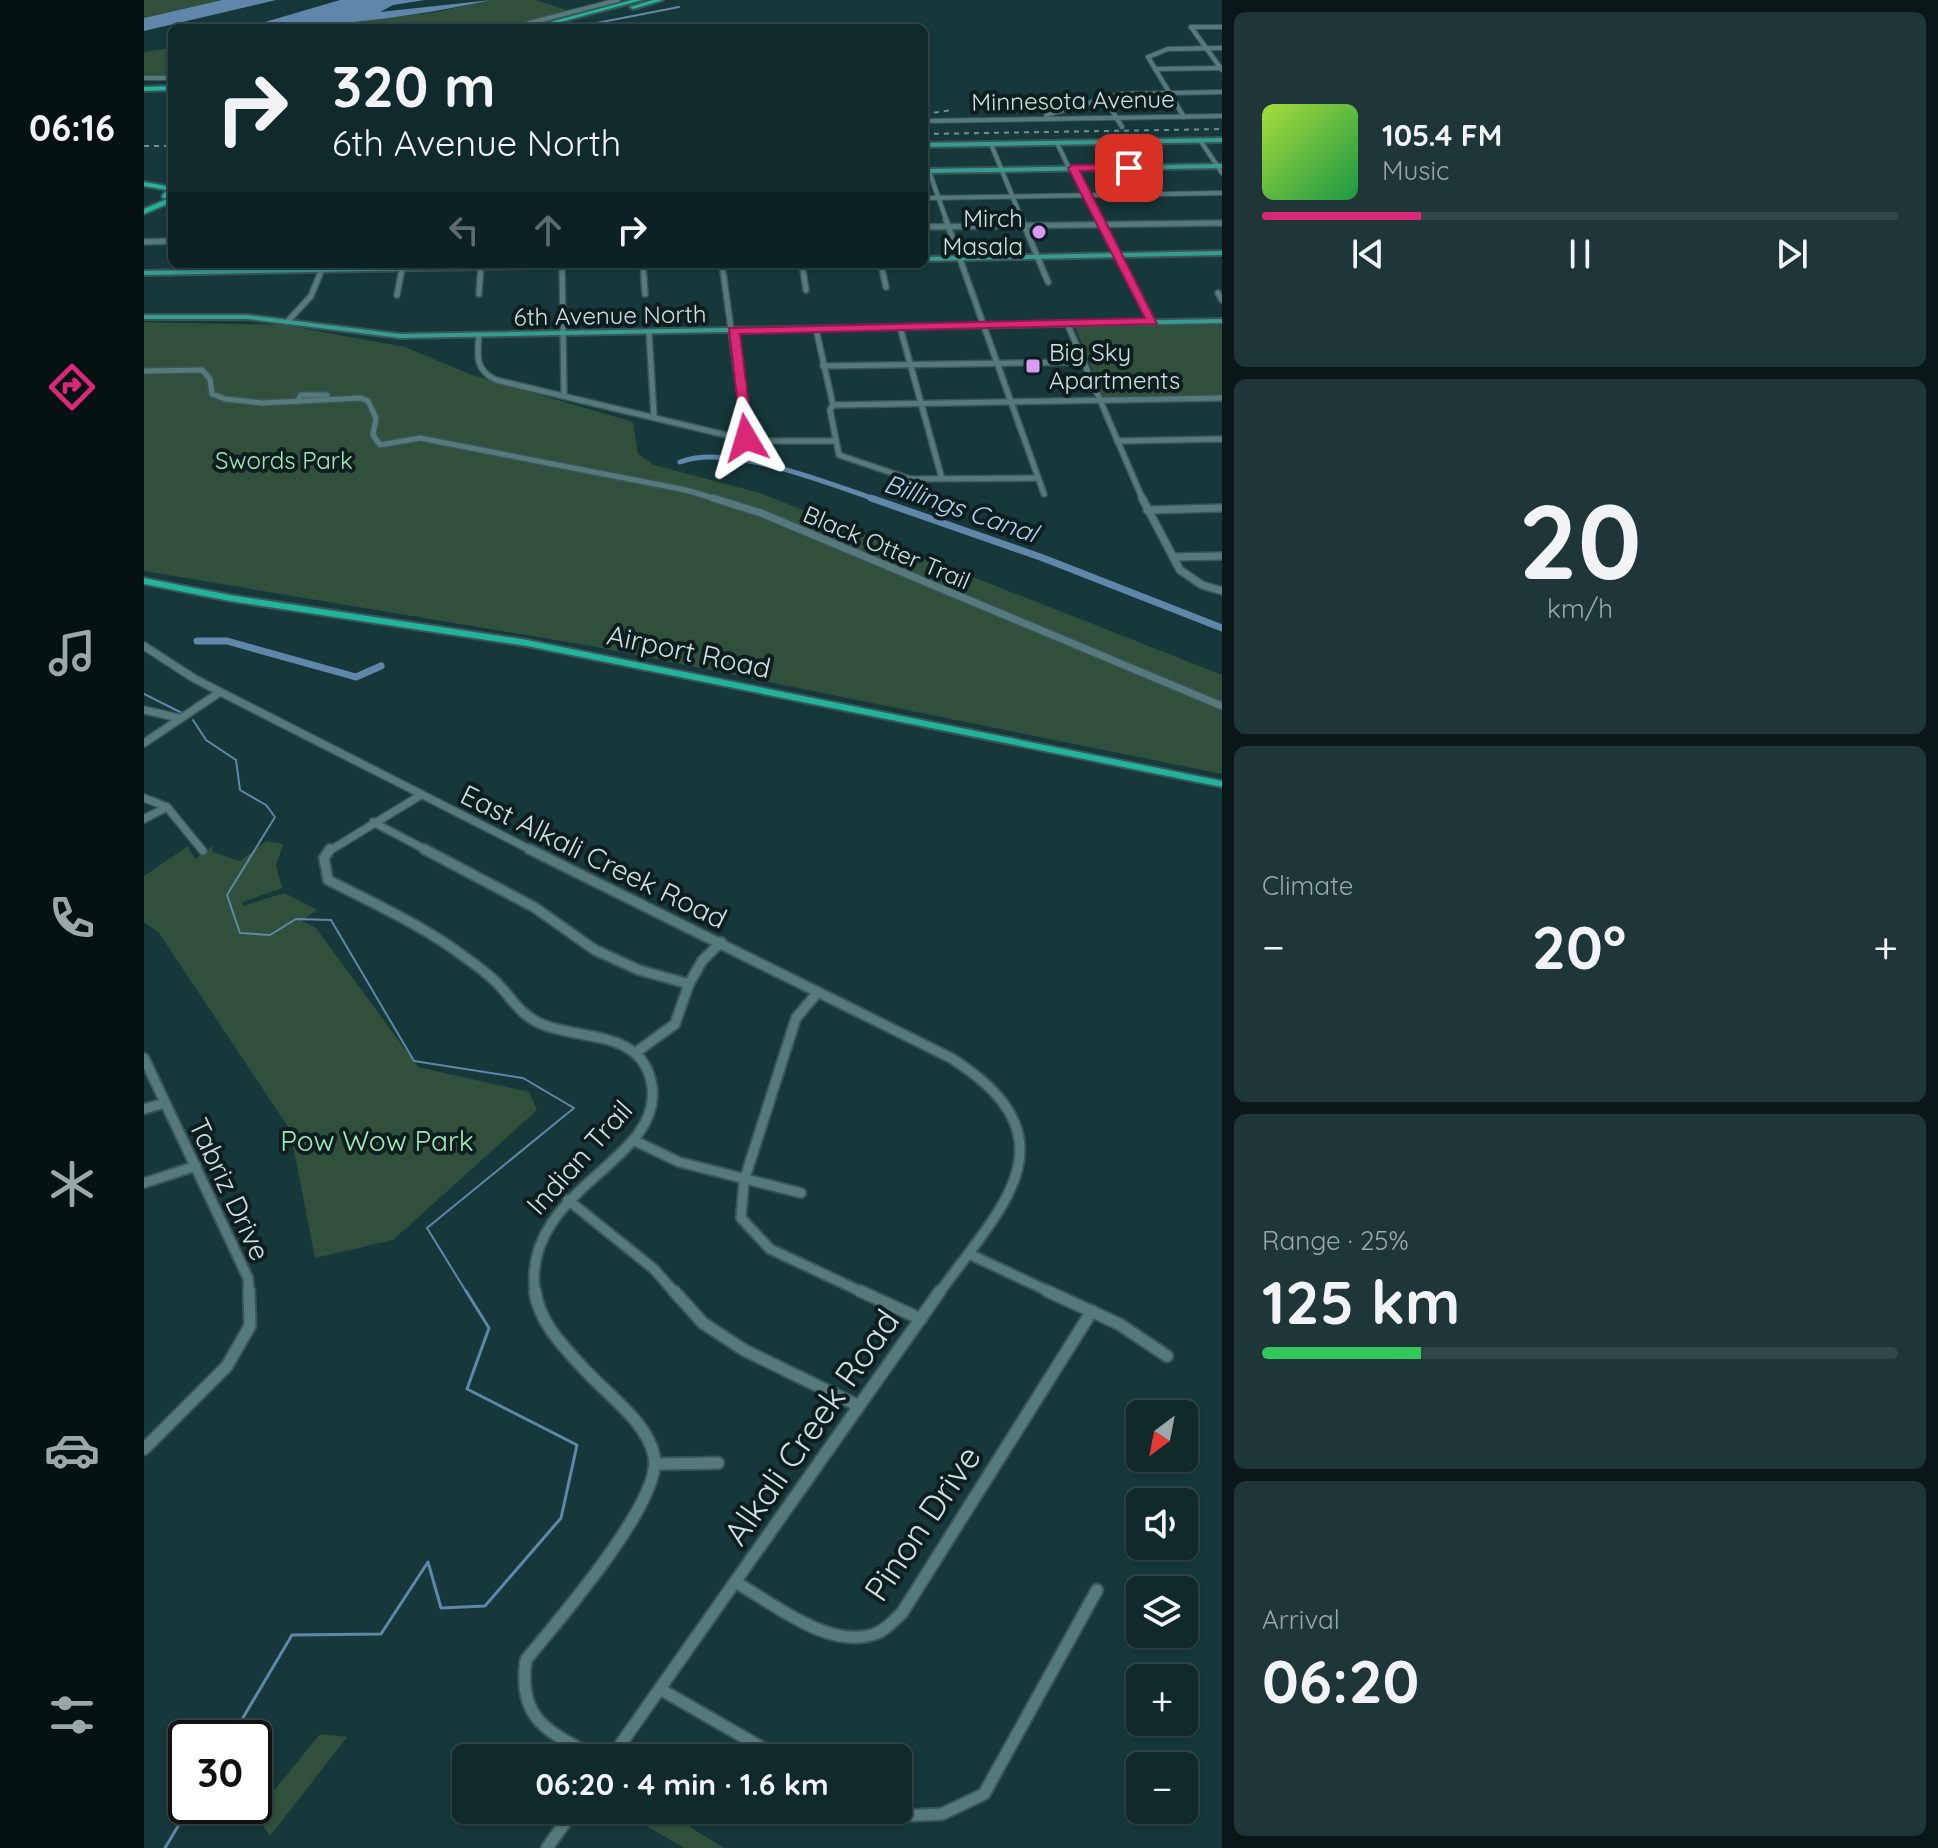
<!DOCTYPE html>
<meta charset="utf-8">
<style>
:root{--surface:#102a2c;--page:#1e3638;--text:#f1f3f6;--muted:#9ca7a9;--line:#304648;--accent:#db2777}
body{margin:0;font-family:Quicksand,sans-serif;background:var(--page);color:var(--text);height:100vh;display:flex;flex-direction:column;font-size:30px;white-space:nowrap}
*{box-sizing:border-box;margin:0}
p{font-size:26px;color:var(--muted)}
.icon{flex:none;width:44px;height:44px;fill:none;stroke:currentColor;stroke-width:2;stroke-linecap:round;stroke-linejoin:round}
.map{position:relative;flex:1;overflow:hidden}
.panel{display:flex;flex-direction:column;gap:12px;padding:12px;background:#091718;width:716px}
.panel>*{flex:none}
.hud{position:absolute;left:24px;top:24px;width:760px;height:244px;border-radius:12px;box-shadow:0 2px 6px #0004,0 0 0 2px var(--line);background:#102a2c;color:var(--text);overflow:hidden}
.needle{width:52px;rotate:212deg}
.tools{position:absolute;left:982px;top:1400px;display:grid;gap:16px}
.tools a{display:grid;place-items:center;width:72px;height:72px;border-radius:12px;background:var(--surface);box-shadow:0 2px 6px #0004,0 0 0 2px var(--line);font-size:40px}
.speed{position:absolute;left:24px;top:1720px;display:flex;gap:16px;font-size:40px;font-weight:700;text-align:center}
.speed>*{display:grid;place-content:center;width:104px;height:104px;border-radius:50%;background:var(--surface);box-shadow:0 2px 6px #0004,0 0 0 2px var(--line);line-height:1}
.speed .limit{border:4px solid #111;border-radius:12px;background:#fff;color:#111}
.pin{position:absolute;display:grid;place-items:center;width:68px;height:68px;color:#fff;margin:-34px;border-radius:16px;box-shadow:0 4px 12px #0006}
.me{position:absolute;width:88px;margin:-44px;rotate:353deg;stroke-linejoin:round;filter:drop-shadow(0 0 6px #0008)}
.turn{display:flex;align-items:center;gap:28px;height:168px;padding:0 32px;font-size:36px}
.turn .icon{width:104px;height:104px;stroke-width:2.5}
.turn b{display:block;font-size:56px;line-height:68px}
.lanes{display:flex;align-items:center;height:76px;padding:0 32px;background:#0003;justify-content:center;gap:40px;direction:ltr}
.lanes .off{opacity:.35}
.big{font-size:60px;font-weight:700;line-height:1.1}
.panel .tile{flex:1;display:flex;flex-direction:column;justify-content:center;gap:12px;min-width:0;padding:0 28px;border-radius:12px;background:var(--page)}
.panel .dial{align-items:center;gap:0}
.dial b{font-size:104px;line-height:1}
.song{display:flex;align-items:center;gap:24px}
.cover{width:96px;height:96px;border-radius:12px;background:linear-gradient(135deg,hsl(80 70% 55%),hsl(140 70% 35%))}
.played{height:8px;border-radius:4px;background:linear-gradient(90deg,var(--accent) 25%,var(--line) 25%)}
.keys{display:flex;justify-content:space-around;direction:ltr}
.heat{display:flex;justify-content:space-between;align-items:center;font-size:44px;direction:ltr}
.charge{height:12px;border-radius:6px;background:linear-gradient(90deg,#34c759 25%,var(--line) 0)}
.trip{position:absolute;left:308px;top:1744px;width:460px;height:80px;border-radius:12px;background:var(--surface);box-shadow:0 2px 6px #0004,0 0 0 2px var(--line);font-weight:700;line-height:80px;text-align:center}
main{display:flex;flex:1;min-height:0}
.menu{display:flex;flex-direction:column;width:144px;justify-content:space-around;align-items:center;background:#061112;color:var(--muted)}
.menu .icon{width:56px;height:56px}
.menu .on{color:var(--accent)}
.menu b{font-size:36px;color:var(--text)}
.map>svg:first-child{display:block}
.green{fill:#30503b}
.water{fill:#6087aa}
.lines{fill:none;stroke-linecap:round;stroke-linejoin:round}
.stream-far1{stroke:#6087aa;stroke-width:2}
.stream{stroke:#6087aa;stroke-width:3}
.canal-far1{stroke:#6087aa;stroke-width:5}
.canal{stroke:#6087aa;stroke-width:7}
.minor-far4-casing{stroke:#3a5557;stroke-width:6}
.minor-far3-casing{stroke:#3a5557;stroke-width:8}
.minor-far2-casing{stroke:#3a5557;stroke-width:10}
.minor-far1-casing{stroke:#3a5557;stroke-width:13}
.minor-casing{stroke:#3a5557;stroke-width:15}
.major-casing{stroke:#3a5557;stroke-width:4}
.highway-casing{stroke:#3a5557;stroke-width:4}
.minor-far4{stroke:#567a7c;stroke-width:4}
.minor-far3{stroke:#567a7c;stroke-width:5}
.minor-far2{stroke:#567a7c;stroke-width:7}
.minor-far1{stroke:#567a7c;stroke-width:9}
.minor{stroke:#567a7c;stroke-width:11}
.major{fill:#359d8f;fill-rule:evenodd}
.highway{fill:#1fb49b;fill-rule:evenodd}
.rail{stroke:#748e90;stroke-width:2;stroke-dasharray:5 5;stroke-linecap:butt}
.route{fill:#db2777;stroke:#8e194d;stroke-width:2}
.poi-dot{fill:#d99af7;stroke:#0e1d1e;stroke-width:3}
.labels{text-anchor:middle;dominant-baseline:central;stroke-width:8;stroke-linejoin:round;paint-order:stroke}
.far-street-label{font-size:24px;fill:#cee0e1;stroke:#0e1d1e}
.far-poi-label{font-size:24px;fill:#cee0e1;stroke:#0e1d1e;text-anchor:end}
.far-park-label{font-size:24px;fill:#a0e8b8;stroke:#0e1d1e}
.far-water-label{font-size:26px;font-style:italic;fill:#b0d3f4;stroke:#0e1d1e}
.street-label{font-size:28px;fill:#cee0e1;stroke:#0e1d1e}
.park-label{font-size:28px;fill:#a0e8b8;stroke:#0e1d1e}
.near-street-label{font-size:34px;fill:#cee0e1;stroke:#0e1d1e}
</style>
<main>
<nav class="menu">
<b>06:16</b>
<svg class="icon on" aria-label="directions" viewBox="0 0 24 24"><path d="M12 3l9 9-9 9-9-9zM9 14v-3h6M13 9l2 2-2 2"/></svg>
<svg class="icon" aria-label="music" viewBox="0 0 24 24"><path d="M9 18V5l10-2v13"/><circle cx="6" cy="18" r="3"/><circle cx="16" cy="16" r="3"/></svg>
<svg class="icon" aria-label="phone" viewBox="0 0 24 24"><path d="M5 4h4l2 5-3 2q2 4 5 5l2-3 5 2v4C11 20 4 13 5 4z"/></svg>
<svg class="icon" aria-label="climate" viewBox="0 0 24 24"><path d="M12 3v18M4 7l16 10M4 17L20 7"/></svg>
<svg class="icon" aria-label="car" viewBox="0 0 24 24"><path d="M5 17H2v-5l4-1 3-4h7l3 4 3 1v5h-3M9 17h6M6 11h13"/><circle cx="7" cy="17" r="2"/><circle cx="17" cy="17" r="2"/></svg>
<svg class="icon" aria-label="filters" viewBox="0 0 24 24"><path d="M4 7h16M4 17h16"/><circle cx="9" cy="7" r="2"/><circle cx="15" cy="17" r="2"/></svg>
</nav>
<div class="map">
<svg width="1078" height="1848" viewBox="0 0 1078 1848">
<rect width="100%" height="100%" fill="#16383a"/>
<!-- green -->
<g class="green">
<polygon points="0,0 78,0 0,18"/>
<polygon points="347,0 391,0 429,12 365,28 155,28 293,12"/>
<polygon points="28,48 28,80 0,81 0,52"/>
<polygon points="0,322 140,325 261,347 328,375 489,422 494,454 510,465 616,493 1078,675 1078,774 442,645 0,571"/>
<polygon points="1078,325 1078,395 960,398 931,327"/>
<polygon points="122,841 139,844 132,865 138,888 99,902 99,906 141,893 173,910 158,921 172,928 274,1067 385,1092 393,1110 249,1240 171,1258 146,1130 15,933 0,922 0,876 44,846 51,859 68,846 69,852 96,861"/>
<polygon points="176,1734 203,1737 126,1836 111,1814"/>
<polygon points="476,1810 518,1810 580,1848 540,1848"/>
</g>
<!-- water -->
<g class="water">
<polygon points="78,0 132,0 0,31 0,18"/>
<path d="M196,0H281L249,5L236,12L347,0C271,17 179,28 101,28Z"/>
</g>
<g class="lines">
<!-- stream-far1 -->
<g class="stream-far1">
<polyline points="427,28 535,7"/>
<polyline points="0,694 38,713"/>
<polyline points="49,720 62,740 92,760 96,790 122,805 131,817 83,895 96,933 126,935 152,919 187,920 270,1061 379,1078 430,1108 283,1228 323,1293"/>
</g>
<!-- stream -->
<g class="stream">
<polyline points="87,1738 148,1635 237,1634 284,1562 297,1608 341,1606 417,1518 433,1445 323,1389 345,1328 322,1291"/>
<polyline points="21,1848 46,1806"/>
</g>
<!-- canal-far1 -->
<path class="canal-far1" d="M536,462C584,443 684,483 733,500"/>
<!-- canal -->
<g class="canal">
<polyline points="727,498 899,558 1078,628"/>
<polyline points="53,641 83,641 212,677 237,666"/>
</g>
<!-- minor-far4 casing -->
<g class="minor-far4-casing">
<g id="minor-far4">
<polyline points="1047,27 1078,70"/>
<polyline points="1047,27 1078,27"/>
<polyline points="366,28 474,0"/>
<polyline points="1011,69 1078,68"/>
<polyline points="0,78 28,78"/>
<polyline points="960,97 978,127"/>
<polyline points="902,115 976,94 1078,92"/>
<polyline points="1040,117 1004,57 1024,49 1078,48"/>
<polyline points="780,121 1078,116"/>
<polyline points="1056,140 1078,173"/>
<polyline points="913,143 925,168"/>
<polyline points="847,144 879,222"/>
<polyline points="929,168 957,222"/>
<polyline points="785,171 803,222"/>
<polyline points="780,198 1078,193"/>
</g>
</g>
<!-- minor-far3 casing -->
<g class="minor-far3-casing">
<g id="minor-far3">
<polyline points="802,220 900,494"/>
<polyline points="878,220 904,282"/>
<polyline points="956,220 1008,321"/>
<polyline points="780,227 1078,223"/>
<polyline points="0,242 28,241"/>
<polyline points="418,264 420,394"/>
<polyline points="499,264 501,294"/>
<polyline points="578,264 602,438"/>
<polyline points="658,264 662,290"/>
<polyline points="737,264 742,287"/>
<polyline points="1074,293 1078,300"/>
<polyline points="335,294 337,264"/>
<polyline points="253,295 259,264"/>
<polyline points="143,322 167,296 180,264"/>
<polyline points="923,323 999,500"/>
<polyline points="756,327 798,479"/>
<polyline points="672,329 689,405 686,410 695,455 766,479 894,478"/>
<polyline points="505,333 510,416"/>
<path d="M335,335C333,356 331,370 352,380L582,435L620,441H691"/>
<polyline points="679,366 940,362"/>
<polyline points="0,371 58,370 66,379 68,394 81,399 118,403 217,398 224,401 232,418 229,435 236,445 276,438 542,490 575,500"/>
<polyline points="153,402 157,395 183,395"/>
<polyline points="689,405 1078,398"/>
<polyline points="973,441 1078,439"/>
</g>
</g>
<!-- minor-far2 casing -->
<g class="minor-far2-casing">
<g id="minor-far2">
<polyline points="569,498 617,513 1078,706"/>
<polyline points="998,498 1036,570 1058,585 1078,591"/>
<polyline points="1003,510 1078,508"/>
<polyline points="1029,557 1078,556"/>
<polyline points="0,646 51,679 389,851"/>
<polyline points="0,710 35,718"/>
<polyline points="0,743 76,692"/>
<polyline points="0,798 23,807 59,851"/>
<polyline points="0,819 23,807"/>
<polyline points="229,822 284,851"/>
<polyline points="185,851 277,795"/>
</g>
</g>
<!-- minor-far1 casing -->
<g class="minor-far1-casing">
<g id="minor-far1">
<path d="M186,849L180,858L184,880C231,904 280,926 322,958C333,966 346,975 355,985C370,1001 378,1017 400,1025C437,1040 501,1030 508,1087C518,1163 377,1189 391,1293"/>
<polyline points="280,849 390,907 451,950 495,970 545,984"/>
<path d="M385,849L807,1058C933,1138 860,1204 795,1293"/>
<polyline points="674,992 652,1018 600,1181 597,1218 626,1249 720,1293"/>
<polyline points="491,1053 531,1024 545,984 558,961 577,942"/>
<polyline points="0,1058 104,1278 105,1293"/>
<polyline points="0,1109 21,1103"/>
<polyline points="489,1140 535,1162 657,1193"/>
<polyline points="0,1183 52,1166"/>
<polyline points="424,1200 510,1269 531,1293"/>
<polyline points="825,1254 908,1293"/>
</g>
</g>
<!-- minor casing -->
<g class="minor-casing">
<g id="minor">
<path d="M391,1291C395,1323 420,1347 442,1371C464,1395 504,1423 510,1456C520,1500 411,1624 382,1660C373,1721 406,1732 453,1758"/>
<polyline points="530,1291 559,1323 600,1350 713,1405"/>
<polyline points="716,1291 777,1319"/>
<polyline points="903,1291 975,1324 1023,1356"/>
<polyline points="0,1449 83,1366 106,1326 105,1291"/>
<polyline points="512,1464 574,1463"/>
<path d="M593,1583C630,1604 688,1652 733,1633C743,1629 750,1620 758,1613L948,1311"/>
<polyline points="516,1689 636,1758"/>
<polyline points="467,1758 796,1291"/>
<polyline points="724,1810 736,1817 798,1814 840,1794 953,1590"/>
<polyline points="403,1848 430,1810"/>
</g>
</g>
<!-- major casing -->
<g class="major-casing">
<g id="major">
<polygon points="1078,138 1078,142 780,147 780,143"/>
<polygon points="1078,164 1078,168 780,173 780,169"/>
<polygon points="1078,251 1078,255 780,261 780,257"/>
<polygon points="402,264 512,264 509,266 0,275 0,271"/>
<polygon points="0,315 104,315 256,334 1078,319 1078,323 256,338 104,319 0,319"/>
</g>
</g>
<!-- highway casing -->
<g class="highway-casing">
<g id="highway">
<polygon points="488,0 498,0 394,28 384,28"/>
<polygon points="509,0 519,0 489,9 486,7"/>
<polygon points="28,86 28,90 0,91 0,87"/>
<polygon points="0,182 28,187 28,193 25,198 19,198 18,196 23,190 0,186"/>
<polygon points="28,197 28,202 0,214 0,209"/>
<polygon points="0,578 86,595 383,640 1078,781 1078,787 383,646 86,601 0,584"/>
</g>
</g>
<!-- minor-far4 -->
<use href="#minor-far4" class="minor-far4"/>
<!-- minor-far3 -->
<use href="#minor-far3" class="minor-far3"/>
<!-- minor-far2 -->
<use href="#minor-far2" class="minor-far2"/>
<!-- minor-far1 -->
<use href="#minor-far1" class="minor-far1"/>
<!-- minor -->
<use href="#minor" class="minor"/>
<!-- major -->
<use href="#major" class="major"/>
<!-- highway -->
<use href="#highway" class="highway"/>
<!-- rail -->
<g class="rail">
<polyline points="780,114 809,110"/>
<polyline points="780,134 1078,129"/>
<polyline points="0,146 28,146"/>
</g>
</g>
<!-- route -->
<polygon class="route" points="985,164 988,170 936,171 1013,324 596,334 609,438 598,441 585,328 1001,318 924,168 929,165"/>
<!-- markers -->
<g class="poi-dot">
<circle cx="895" cy="232" r="8"/>
<rect x="881" y="358" width="16" height="16" rx="4"/>
</g>
<g class="labels">
<!-- far-street labels -->
<g class="far-street-label">
<text transform="translate(929 100) rotate(-1)">Minnesota Avenue</text>
<text transform="translate(466 315) rotate(-1)">6th Avenue North</text>
<text transform="translate(743 547) rotate(23)">Black Otter Trail</text>
</g>
<!-- far-poi labels -->
<g class="far-poi-label">
<text x="879" y="218">Mirch<tspan x="879" dy="28">Masala</tspan></text>
<text x="905" y="352" text-anchor="start">Big Sky<tspan x="905" dy="28">Apartments</tspan></text>
</g>
<!-- far-park labels -->
<g class="far-park-label">
<text x="140" y="460">Swords Park</text>
</g>
<!-- far-water labels -->
<g class="far-water-label">
<text transform="translate(817 508) rotate(19)">Billings Canal</text>
</g>
<!-- street labels -->
<g class="street-label">
<text transform="translate(545 651) rotate(12)">Airport Road</text>
<text transform="translate(450 856) rotate(26)">East Alkali Creek Road</text>
<text transform="translate(435 1157) rotate(-48)">Indian Trail</text>
<text transform="translate(86 1189) rotate(65)">Tabriz Drive</text>
</g>
<!-- park labels -->
<g class="park-label">
<text x="233" y="1140">Pow Wow Park</text>
</g>
<!-- near-street labels -->
<g class="near-street-label">
<text transform="translate(667 1427) rotate(-55)">Alkali Creek Road</text>
<text transform="translate(778 1523) rotate(-56)">Pinon Drive</text>
</g>
</g>
</svg>
<div class="tools">
<a><svg class="needle" viewBox="-14 -14 28 28"><path d="M0-13l5 13h-10z" fill="#e53935"/><path d="M0 13l5-13h-10z" fill="#9ca7a9"/></svg></a>
<a><svg class="icon" aria-label="sound" viewBox="0 0 24 24"><path d="M4 9h4l5-4v14l-5-4H4zM17 9q2 3 0 6"/></svg></a>
<a><svg class="icon" aria-label="layers" viewBox="0 0 24 24"><path d="M12 4l9 5-9 5-9-5zM3 14l9 5 9-5"/></svg></a>
<a>+</a>
<a>−</a>
</div>
<div class="speed"><div class="limit">30</div></div>
<div class="pin" style="left:985px;top:168px;background:#d93025"><svg class="icon" aria-label="arrive" viewBox="0 0 24 24"><path d="M6 21V4h12l-3 4 3 4H6"/></svg></div>
<svg class="me" style="left:602px;top:438px" viewBox="-20 -20 40 40"><path d="M0-17L14 15 0 8-14 15z" fill="#db2777" stroke="#fff" stroke-width="4"/></svg>
<div class="trip">06:20 · 4 min · 1.6 km</div>
<div class="hud">
<div class="turn"><svg class="icon" aria-label="right" viewBox="0 0 24 24"><path d="M7 20v-9h11M14 6l5 5-5 5"/></svg><div><b>320 m</b>6th Avenue North</div></div>
<div class="lanes"><svg class="icon off" aria-label="left" viewBox="0 0 24 24"><path d="M17 20v-9H6M10 6l-5 5 5 5"/></svg><svg class="icon off" aria-label="ahead" viewBox="0 0 24 24"><path d="M12 20V5M6 11l6-6 6 6"/></svg><svg class="icon" aria-label="right" viewBox="0 0 24 24"><path d="M7 20v-9h11M14 6l5 5-5 5"/></svg></div>
</div>
</div>
<section class="panel">
<div class="tile">
<div class="song"><i class="cover"></i><div><b>105.4 FM</b><p>Music</p></div></div>
<div class="played"></div>
<div class="keys"><svg class="icon" aria-label="previous" viewBox="0 0 24 24"><path d="M18 5L8 12l10 7zM5 5v14"/></svg><svg class="icon" aria-label="pause" viewBox="0 0 24 24"><path d="M8 5v14M16 5v14"/></svg><svg class="icon" aria-label="next" viewBox="0 0 24 24"><path d="M6 5l10 7-10 7zM19 5v14"/></svg></div>
</div>
<div class="tile dial"><b>20</b><p>km/h</p></div>
<div class="tile"><p>Climate</p>
<div class="heat"><a>−</a><b class="big">20°</b><a>+</a></div>
</div>
<div class="tile"><p>Range · 25%</p><b class="big">125 km</b><div class="charge"></div></div>
<div class="tile"><p>Arrival</p><b class="big">06:20</b></div>
</section>
</main>
